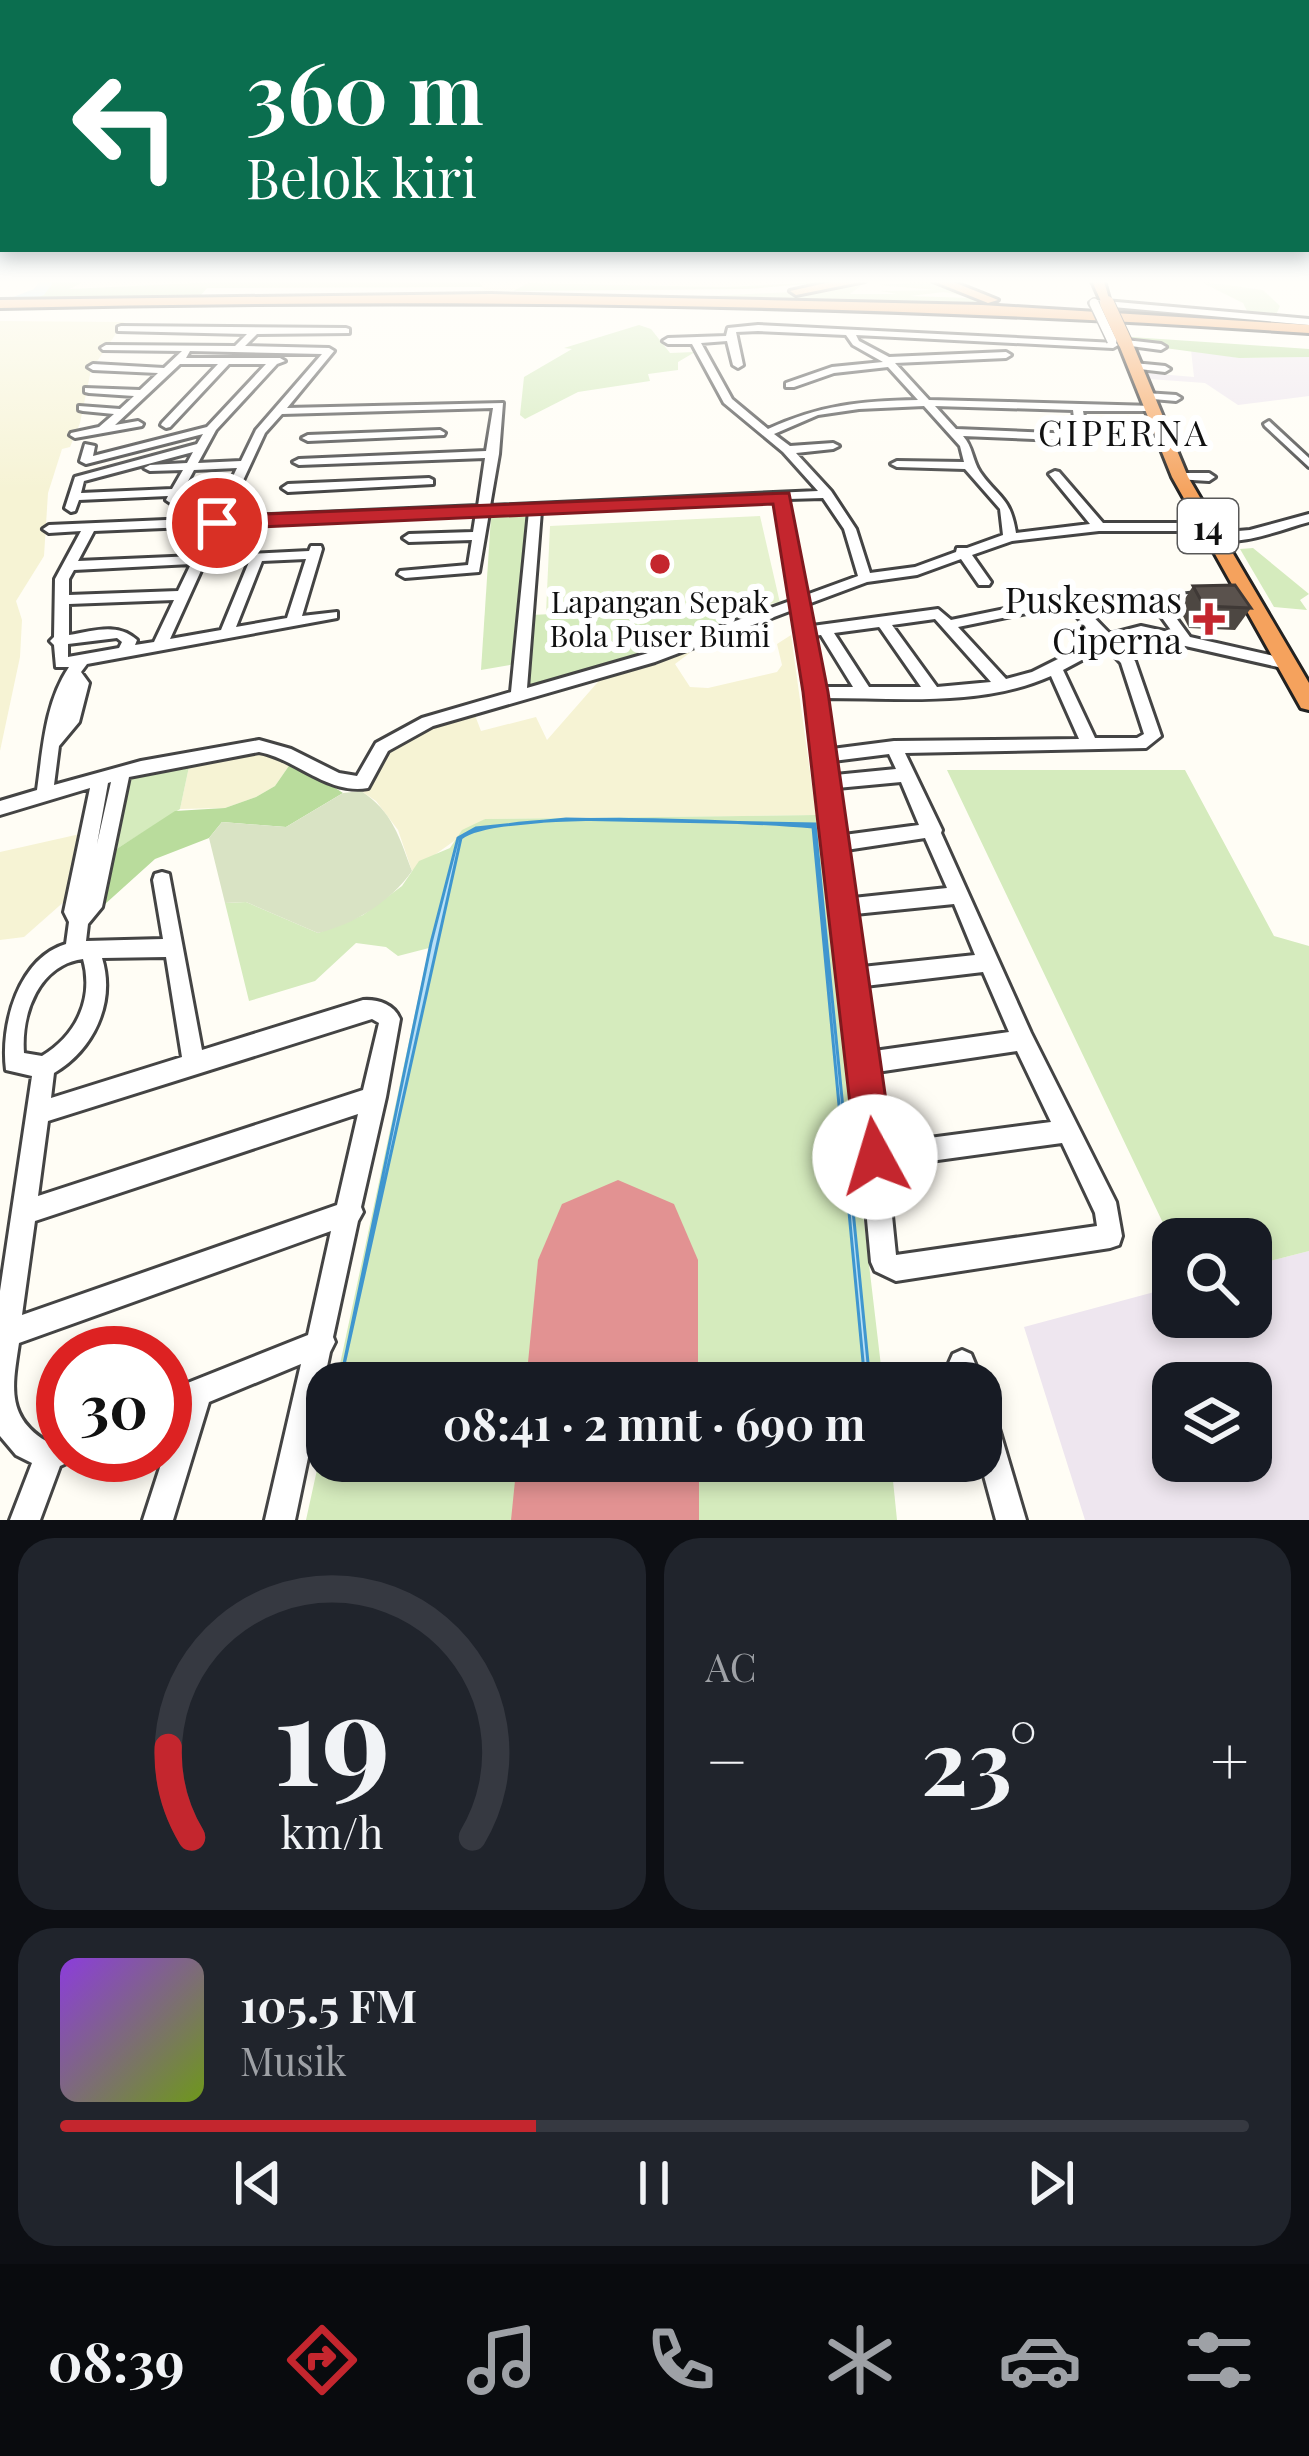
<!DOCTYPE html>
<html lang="id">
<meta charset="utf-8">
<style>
:root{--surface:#171b24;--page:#20242c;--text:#f1f3f6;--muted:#9ea1a6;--line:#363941;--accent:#c4262e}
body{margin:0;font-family:"Playfair Display",serif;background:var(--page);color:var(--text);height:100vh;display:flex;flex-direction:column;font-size:45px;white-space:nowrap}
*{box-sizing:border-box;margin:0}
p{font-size:39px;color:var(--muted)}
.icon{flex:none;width:66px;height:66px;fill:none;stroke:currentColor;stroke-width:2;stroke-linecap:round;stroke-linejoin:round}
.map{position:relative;height:1520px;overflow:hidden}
.drawer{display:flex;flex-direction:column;gap:18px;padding:18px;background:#0d0f14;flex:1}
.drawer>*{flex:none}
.top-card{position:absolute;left:0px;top:0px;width:1311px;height:252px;box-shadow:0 6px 18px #0003;background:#0b6e4f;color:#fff;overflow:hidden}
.fabs{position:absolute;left:1152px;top:1218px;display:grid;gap:24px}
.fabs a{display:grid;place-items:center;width:120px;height:120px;border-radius:24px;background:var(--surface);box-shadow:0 6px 18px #0003;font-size:60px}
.speed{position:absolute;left:36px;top:1326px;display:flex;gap:24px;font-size:60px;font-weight:700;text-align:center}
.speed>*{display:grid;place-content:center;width:156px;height:156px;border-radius:50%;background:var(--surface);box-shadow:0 6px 18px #0003;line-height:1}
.speed .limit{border:18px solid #d22;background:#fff;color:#111}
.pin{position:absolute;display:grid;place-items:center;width:102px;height:102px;color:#fff;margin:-51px;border:6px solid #fff;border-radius:50%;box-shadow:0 3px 12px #0007}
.me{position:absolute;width:132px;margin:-66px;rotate:354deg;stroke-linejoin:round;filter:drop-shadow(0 0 9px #0008)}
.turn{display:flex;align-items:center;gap:42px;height:252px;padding:0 48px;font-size:54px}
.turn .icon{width:156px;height:156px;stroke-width:2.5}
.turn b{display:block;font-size:84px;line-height:102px}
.big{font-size:90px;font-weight:700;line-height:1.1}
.drawer .tile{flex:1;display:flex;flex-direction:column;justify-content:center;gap:18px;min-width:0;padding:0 42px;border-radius:36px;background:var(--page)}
.drawer .dial{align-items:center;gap:0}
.dial svg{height:312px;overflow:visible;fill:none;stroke:var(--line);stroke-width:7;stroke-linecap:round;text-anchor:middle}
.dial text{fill:var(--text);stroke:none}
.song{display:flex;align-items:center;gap:36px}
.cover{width:144px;height:144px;border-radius:18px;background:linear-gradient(135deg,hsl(270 70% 55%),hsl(80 70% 35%))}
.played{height:12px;border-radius:6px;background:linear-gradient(90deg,var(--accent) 40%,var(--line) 40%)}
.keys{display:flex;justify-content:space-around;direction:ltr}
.heat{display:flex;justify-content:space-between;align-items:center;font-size:66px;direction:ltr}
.drawer .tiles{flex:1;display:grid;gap:18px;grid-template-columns:1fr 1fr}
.tile:last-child{grid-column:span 2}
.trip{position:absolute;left:306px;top:1362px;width:696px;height:120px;border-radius:36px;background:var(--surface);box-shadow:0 6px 18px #0003;font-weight:700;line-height:120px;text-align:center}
.tab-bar{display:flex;height:192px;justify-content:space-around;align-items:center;background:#090b0e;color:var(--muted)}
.tab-bar .icon{width:84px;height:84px}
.tab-bar .active{color:var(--accent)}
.tab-bar b{font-size:54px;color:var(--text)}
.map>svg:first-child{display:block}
.industrial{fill:#eee6ef;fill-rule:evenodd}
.farmland{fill:#f6f3d4}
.green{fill:#d5ebbd}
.forest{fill:#b9dc9c}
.cemetery{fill:#d9e3c4}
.pitch{fill:#e6f2cf}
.water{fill:#b9e0f7;stroke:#3f96cf;stroke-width:3}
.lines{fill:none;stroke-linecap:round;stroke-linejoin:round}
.river{fill:#b9e0f7;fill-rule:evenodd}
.runway{fill:#e29292;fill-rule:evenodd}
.minor-casing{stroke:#444;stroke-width:6}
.highway-casing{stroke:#222;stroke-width:6}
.minor{fill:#fff;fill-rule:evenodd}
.highway{fill:#f5a25d;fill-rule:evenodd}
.minor-bridge-casing{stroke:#444;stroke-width:12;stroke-linecap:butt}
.highway-bridge-casing{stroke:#222;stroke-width:16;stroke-linecap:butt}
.minor-bridge{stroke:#fff;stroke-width:9}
.highway-bridge{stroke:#f5a25d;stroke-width:14}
.wall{fill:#4d4742}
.building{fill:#5a524d;stroke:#3f3936;stroke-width:3}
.route{fill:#c4262e;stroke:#7f191e;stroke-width:3}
.poi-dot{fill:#c4262e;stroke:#fff;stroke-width:4.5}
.labels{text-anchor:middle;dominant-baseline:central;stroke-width:12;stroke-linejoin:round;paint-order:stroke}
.far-poi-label{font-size:30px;fill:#111;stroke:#fff}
.shield{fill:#fff;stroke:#585858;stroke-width:3}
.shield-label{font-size:33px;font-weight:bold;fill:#111}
.far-quarter-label{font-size:36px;letter-spacing:3px;fill:#111;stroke:#fff}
.poi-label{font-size:36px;fill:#111;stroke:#fff;text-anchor:end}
</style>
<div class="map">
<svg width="1309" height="1520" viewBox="0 0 1309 1520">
<rect width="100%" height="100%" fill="#fffdf5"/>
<!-- industrial -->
<g class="industrial">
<polygon points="1191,350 1239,358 1309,357 1309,396 1238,405 1205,383 1149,379 1147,373 1194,377"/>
<path d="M1309,1251V1520H1085L1024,1327L1173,1287V1317H1251V1266ZM1173,1383H1251V1461H1173Z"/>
</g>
<!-- farmland -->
<g class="farmland">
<polygon points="83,281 805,281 725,287 528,283 512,291 472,291 483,289 477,281 215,282 63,289"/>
<polygon points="0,321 124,322 91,370 80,423 70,447 62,449 48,493 44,556 16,601 22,620 20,657 0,751"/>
<polygon points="791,635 816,815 485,819 412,871 398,830 376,801 361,791 387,753 411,735 473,710 481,731 536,717 547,740 604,675 703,643 675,664 690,687 708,688 777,672 782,665 777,644"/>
<polygon points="244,751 293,760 275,786 256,797 225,808 180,809 190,762"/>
<polygon points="80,834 67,899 24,937 0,940 0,852"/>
</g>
<!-- green -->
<g class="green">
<polygon points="867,281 850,294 897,294 881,291 937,290 878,285 933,281 968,297 944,292 910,296 969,298 1022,308 689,297 813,291"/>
<polygon points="1199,281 1263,290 1280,306 1276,315 1248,313 1243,303"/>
<polygon points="639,325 651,329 670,353 695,352 678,362 678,370 648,374 650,381 578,392 525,419 520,415 524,377 572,349 564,348"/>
<polygon points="491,517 528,517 515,664 481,670"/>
<polygon points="1253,548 1309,594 1300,600 1307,610 1274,607 1240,549"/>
<polygon points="780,604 653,653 525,686 530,615"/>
<polygon points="190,762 180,809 115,850 124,776"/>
<polygon points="947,770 1185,770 1274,936 1309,946 1309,1251 1251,1266 1251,1239 1173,1239 1173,1244"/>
<polygon points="816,815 883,1383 669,1383 670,1263 566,1257 555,1383 336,1383 429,948 398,956 386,947 356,943 315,981 249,1001 225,903 246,902 318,933 363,915 402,886 419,861 450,848 462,830 485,819"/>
<polygon points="327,1424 327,1461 548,1461 543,1520 306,1520"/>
<polygon points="668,1461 891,1461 897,1520 667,1520"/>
</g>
<!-- forest -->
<g class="forest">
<polygon points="52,281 84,282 69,289 215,282 478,281 483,287 207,288 200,296 34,299"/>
<polygon points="843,281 748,289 513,291 528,283 725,287"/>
<polygon points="1131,337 1309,349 1309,357 1239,358 1135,344"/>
<polygon points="293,760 343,793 286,827 222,822 209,838 155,859 104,905 115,850 175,811 225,808 256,797 275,786"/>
</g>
<!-- cemetery -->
<path class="cemetery" d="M361,791C393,812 399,837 412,871C390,902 355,924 318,933L246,902L225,903L209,838L222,822L286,827L343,793Z"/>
<!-- pitch -->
<polygon class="pitch" points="760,516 780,603 546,613 550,526"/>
<!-- water -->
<path class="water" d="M566,819L815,824L870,1383H865L813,827C752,822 501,808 461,838L340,1383L431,943L458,838L476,828Z"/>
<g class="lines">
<!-- river -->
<polygon class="river" points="40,281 54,281 44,295 0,311 0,302 34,289"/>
<!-- runway -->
<g class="runway">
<polygon points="618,1180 674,1204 698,1260 698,1383 526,1383 538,1260 562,1204"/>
<polygon points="517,1461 699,1461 699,1520 511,1520"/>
</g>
<!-- minor casing -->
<g class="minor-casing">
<g id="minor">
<polygon points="1094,300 1309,319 1309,325 1091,305 1090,303"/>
<path d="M758,325L1116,343L1118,345L1113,348L856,335L859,341L889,357L1006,352L1011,355L1006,358L895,363L929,400L1154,406L1155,408L1150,411H1083L1088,438L1082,441L963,436C973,447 972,460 980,472C999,499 1010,496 1016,533L1090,524L1049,474L1055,471L1059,472L1103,523H1208L1214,527L1208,531H1099L1012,541L972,555L991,582L989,585H979L961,559L917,575L867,582L808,604L812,626L938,609L951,620L1069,596L1074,597L1110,634L1141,626L1173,633L1160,615L1163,597L1205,592L1212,596L1210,599L1175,604L1174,615L1190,637L1287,659L1294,664L1287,669L1141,636L1118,642L1135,661L1161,736L1146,748L905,753L942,830L941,833L1031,1033L1116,1202L1122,1236L1119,1245L1110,1248L896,1281L875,1271L871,1262L845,985L841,978L843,973L836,913L832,907L834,903L828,850L824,844L826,839L817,761L814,756L816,752L795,609L655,662L433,726L388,751L368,788C327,795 297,759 259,752L129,777L102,907L88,924L86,941L163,939L153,880L155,874L162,872L169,874L202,1050L363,1000C378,999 394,1004 400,1019L386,1097L361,1207L363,1212L358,1221L333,1337L335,1342L330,1352L295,1520H265L301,1364L209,1402L173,1520H143L177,1415L165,1420V1392L308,1335L331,1231L19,1343C13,1384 5,1416 46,1441L63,1436V1455H75L73,1460L60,1466L40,1520H10L32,1463L16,1455L0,1436V1291L32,1076L6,1070C0,1024 19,958 66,944L69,922L64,912L90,788L0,815V801L37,790C43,748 45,703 69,667H56L54,645L50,641L54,637L55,579L81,531L49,533L43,529L49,525L213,518L237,468L194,470L178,500L172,504L166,500L168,496L79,500L75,511L71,512L65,508L75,477L197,444L203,434L86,464L80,461L85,444L95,446L93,456L207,427L266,364H229L170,427L166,428L161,425L162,423L218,364H180L115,425L138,421L143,424L142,426L75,438L70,435L71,433L99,427L114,414L83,411L79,410V406L120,409L134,396L89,393L85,392V388L140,390L158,373L93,370L88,367L93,364L164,368L182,351L103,350L101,348L106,345L235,346L247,334L118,331V327L121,326L346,328L349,329V333L257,334L245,346L329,348L334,351L287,408L503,403L499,454L490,506L818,491L783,452L724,403L692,344H668L663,341L668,338L726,336L728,328ZM758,331L846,335L853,345L883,362L832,367L786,383V387H794L834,373L888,367L918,400C861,401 820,405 768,429L732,399L701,343L727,341L733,365L738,368L743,365L736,332ZM190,351L322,354L256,430L241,461L198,463L216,430L277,364L285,361L280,358H186ZM924,406L960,446L964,462L897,461L891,464L897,467L965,469L1000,509L1003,535L967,548H957L956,552L915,567L870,573L856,529L831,491L796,453L833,449L839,446L833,443L790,446L774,434L818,415L859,409ZM935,406L1073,410L1076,434L956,429ZM493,408L486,451L299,459L293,462L299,465L485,458L478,506L226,517L265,433L282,414ZM193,452L187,463L150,465L144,468L150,471L183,470L172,489L81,493L84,481ZM823,498L844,529L858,576L806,595L788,499ZM776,500L793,600L645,654L527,688L541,511ZM529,511L511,692L422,718L376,743L357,776L339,773L291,749L259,740L141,761L54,785L59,746L79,722L89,683L81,672L87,664L337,618V612L302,616L322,549L321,546H311L309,551L208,556L222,525L476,513L473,532L409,534L403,538L409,542L472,540L468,565L400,571L398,574L405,578L479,572L489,513ZM210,526L195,556L78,561L94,531ZM306,559L287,618L236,627L262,561ZM249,562L221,630L170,639L204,564ZM191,564L178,591L69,595V579L74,570ZM174,600L154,642L135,645L137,640C117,622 94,631 69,635V604ZM1066,605L1098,639L1032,672L1006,679L958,627ZM935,619L991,682L937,687L892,625ZM879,627L880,628L921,687H869L834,633ZM821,635L853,687H823L813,636ZM117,638L122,642L119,648L68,657V644ZM1106,647L1121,663L1144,734L1137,738H1095L1063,670ZM1051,676L1079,739L894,741L832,749L824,698C898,698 982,707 1051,676ZM889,754L896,769L835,775L833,761ZM111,782L97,844L108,783ZM901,782L919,825L844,835L837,788ZM925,838L947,888L853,898L846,850ZM954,904L975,955L862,967L855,914ZM166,957L182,1057L51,1098L54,1073C93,1050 116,1003 102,958ZM83,959C94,998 77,1035 42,1056L24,1053C21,1013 39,965 83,959ZM983,972L1009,1032L874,1051L865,986ZM372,1019L379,1023L363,1090L38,1196L48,1121ZM1017,1051L1051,1122L884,1144L877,1072ZM358,1114L337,1205L22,1315L35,1221ZM1062,1143L1095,1213L1097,1226L896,1255L887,1167Z"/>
<polygon points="1126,340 1161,344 1166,347 1161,350 1123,345 1121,343"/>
<polygon points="1134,363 1165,366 1170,369 1165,372 1131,368 1131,364"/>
<polygon points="1145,393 1176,395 1181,398 1176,401 1141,398 1141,394"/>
<polygon points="1269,421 1309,458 1309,467 1265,426 1264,424"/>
<polygon points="440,430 445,433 444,435 308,441 302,438 308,435"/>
<polygon points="1180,473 1209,473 1215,477 1209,481 1176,479 1176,475"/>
<polygon points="429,478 433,480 433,484 288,492 282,488 288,484"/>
<path d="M1309,514V522C1279,530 1236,549 1208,537L1214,533L1250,530Z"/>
<polygon points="962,1350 971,1354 983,1383 981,1387 981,1383 955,1383 949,1363 953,1354"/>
<polygon points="981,1401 991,1405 995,1415 1026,1520 996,1520 980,1461"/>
</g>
</g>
<!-- highway casing -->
<g class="highway-casing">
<g id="highway">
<polygon points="835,281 865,281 796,295 790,291"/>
<polygon points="933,281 951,281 998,300 988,303"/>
<polygon points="1092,281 1104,281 1111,306 1103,306"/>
<path d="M491,294L982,305L1309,325V333C873,303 437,298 0,308V300Z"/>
<polygon points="1125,338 1132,342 1188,477 1309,683 1309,710 1301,708 1172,477 1118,342"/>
</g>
</g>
<!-- minor -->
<use href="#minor" class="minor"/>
<!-- highway -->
<use href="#highway" class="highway"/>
<!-- minor-bridge casing -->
<g class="minor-bridge-casing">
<polyline id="minor-bridge" points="1094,303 1112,341"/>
</g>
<!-- highway-bridge casing -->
<g class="highway-bridge-casing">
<polyline id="highway-bridge" points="1107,303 1125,342"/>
</g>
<!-- minor-bridge -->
<use href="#minor-bridge" class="minor-bridge"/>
<!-- highway-bridge -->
<use href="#highway-bridge" class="highway-bridge"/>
</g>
<!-- wall -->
<polygon class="wall" points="1193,586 1251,608 1235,630 1189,628 1179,608"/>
<!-- building -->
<polygon class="building" points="1235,585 1251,608 1204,606 1193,586"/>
<!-- sky -->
<linearGradient id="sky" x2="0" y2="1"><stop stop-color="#95c6ee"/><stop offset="0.57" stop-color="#fffefa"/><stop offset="1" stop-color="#fffefa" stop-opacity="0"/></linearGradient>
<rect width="1309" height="494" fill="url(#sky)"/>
<!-- route -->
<polygon class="route" points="789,493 828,692 894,1157 889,1171 875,1177 861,1171 856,1157 803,692 773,504 217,529 207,523 217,516"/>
<!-- markers -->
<g class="poi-dot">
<circle cx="660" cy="564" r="12"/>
<path d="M1203 601h12v12h12v12h-12v12h-12v-12h-12v-12h12z"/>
</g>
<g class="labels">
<!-- far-poi labels -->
<g class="far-poi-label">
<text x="660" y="601">Lapangan Sepak<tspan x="660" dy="34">Bola Puser Bumi</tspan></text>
</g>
<!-- shield labels -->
<rect class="shield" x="1178" y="499" width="60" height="54" rx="9"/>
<g class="shield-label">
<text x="1208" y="526">14</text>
</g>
<!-- far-quarter labels -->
<g class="far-quarter-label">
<text x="1124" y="431">CIPERNA</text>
</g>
<!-- poi labels -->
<g class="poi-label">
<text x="1182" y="598">Puskesmas<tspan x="1182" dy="41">Ciperna</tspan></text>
</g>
</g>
</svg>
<div class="fabs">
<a><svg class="icon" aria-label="search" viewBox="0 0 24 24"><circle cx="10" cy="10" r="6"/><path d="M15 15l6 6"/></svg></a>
<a><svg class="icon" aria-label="layers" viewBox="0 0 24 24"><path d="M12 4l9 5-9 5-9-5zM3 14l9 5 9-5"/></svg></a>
</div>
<div class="speed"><div class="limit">30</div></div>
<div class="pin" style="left:217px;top:523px;background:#d93025"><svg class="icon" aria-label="arrive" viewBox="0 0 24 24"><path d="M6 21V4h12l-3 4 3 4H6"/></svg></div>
<svg class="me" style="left:875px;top:1157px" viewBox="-20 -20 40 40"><circle r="19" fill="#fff"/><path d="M0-13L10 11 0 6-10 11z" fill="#c4262e"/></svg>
<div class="trip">08:41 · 2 mnt · 690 m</div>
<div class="top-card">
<div class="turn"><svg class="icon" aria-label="left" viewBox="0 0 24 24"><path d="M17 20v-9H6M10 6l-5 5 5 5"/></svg><div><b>360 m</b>Belok kiri</div></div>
</div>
</div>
<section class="drawer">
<div class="tiles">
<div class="tile dial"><svg viewBox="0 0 100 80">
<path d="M14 69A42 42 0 1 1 86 69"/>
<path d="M14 69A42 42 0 0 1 8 46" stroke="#c4262e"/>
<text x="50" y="56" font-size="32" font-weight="700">19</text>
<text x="50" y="72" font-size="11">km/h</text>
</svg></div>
<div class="tile"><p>AC</p>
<div class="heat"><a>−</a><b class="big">23°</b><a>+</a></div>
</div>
<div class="tile">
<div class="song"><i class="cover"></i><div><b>105.5 FM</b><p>Musik</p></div></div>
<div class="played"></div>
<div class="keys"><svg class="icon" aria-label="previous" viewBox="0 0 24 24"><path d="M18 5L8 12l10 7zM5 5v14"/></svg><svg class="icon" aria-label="pause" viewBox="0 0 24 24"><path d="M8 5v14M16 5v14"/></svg><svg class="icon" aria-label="next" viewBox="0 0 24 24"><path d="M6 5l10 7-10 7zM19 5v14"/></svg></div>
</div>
</div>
</section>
<nav class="tab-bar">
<b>08:39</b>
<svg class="icon active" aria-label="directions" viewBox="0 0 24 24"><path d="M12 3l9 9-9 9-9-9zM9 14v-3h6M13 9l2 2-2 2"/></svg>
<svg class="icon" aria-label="music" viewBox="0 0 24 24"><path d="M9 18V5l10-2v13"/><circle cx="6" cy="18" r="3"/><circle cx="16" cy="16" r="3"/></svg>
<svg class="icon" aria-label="phone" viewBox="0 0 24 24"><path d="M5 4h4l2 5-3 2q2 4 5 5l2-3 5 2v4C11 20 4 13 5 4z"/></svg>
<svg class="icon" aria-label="climate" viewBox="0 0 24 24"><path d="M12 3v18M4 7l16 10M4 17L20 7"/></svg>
<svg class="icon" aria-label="car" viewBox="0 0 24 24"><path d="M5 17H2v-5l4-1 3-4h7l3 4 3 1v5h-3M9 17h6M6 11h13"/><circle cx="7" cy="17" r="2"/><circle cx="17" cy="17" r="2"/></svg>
<svg class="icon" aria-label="filters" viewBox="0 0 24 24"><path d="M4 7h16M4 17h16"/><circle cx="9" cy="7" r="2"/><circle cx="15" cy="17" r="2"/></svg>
</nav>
